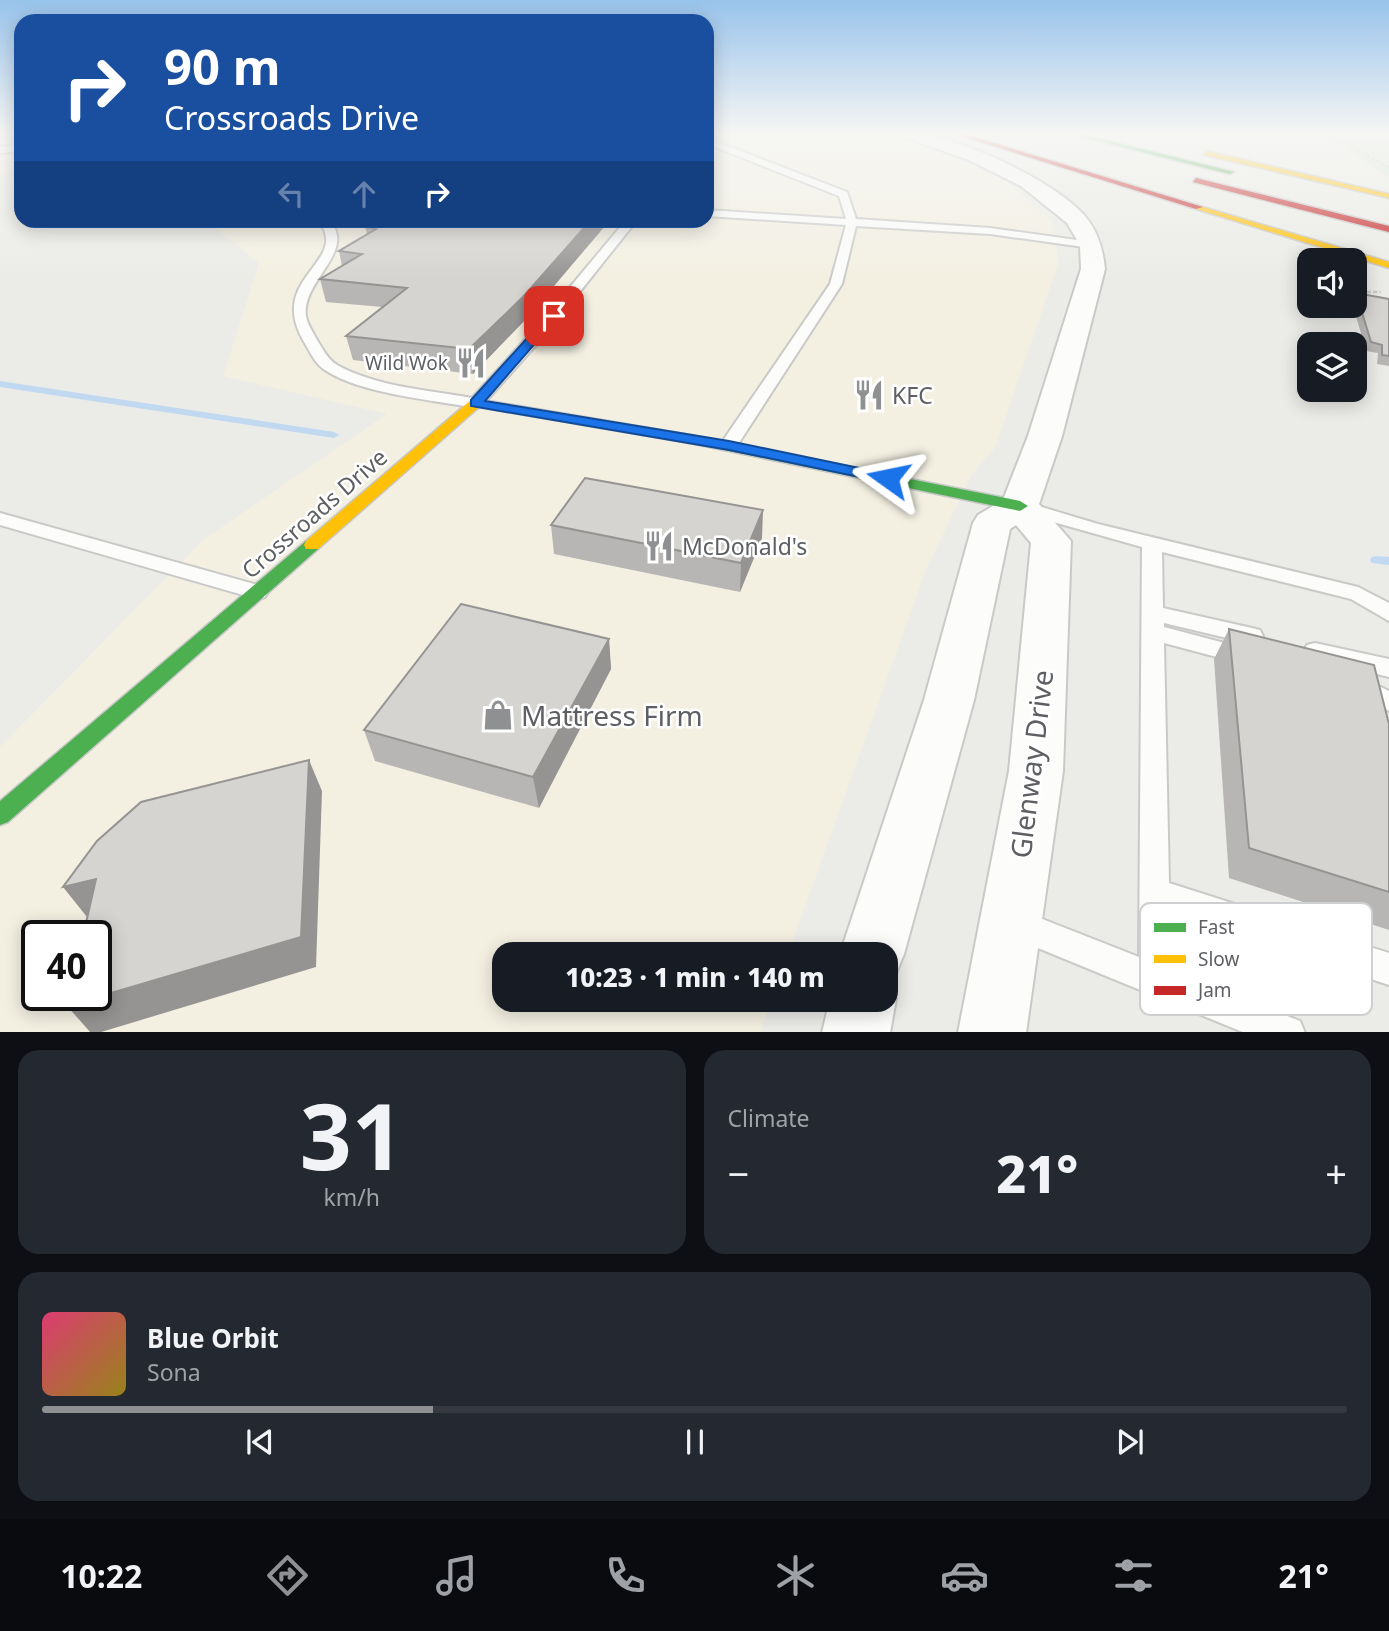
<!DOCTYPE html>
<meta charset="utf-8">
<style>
:root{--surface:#171b24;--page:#242831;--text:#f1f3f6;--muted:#9ea1a6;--line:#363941;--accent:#8f9091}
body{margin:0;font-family:"Noto Sans",sans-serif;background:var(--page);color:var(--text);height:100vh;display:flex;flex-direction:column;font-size:26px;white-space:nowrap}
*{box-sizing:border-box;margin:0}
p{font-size:23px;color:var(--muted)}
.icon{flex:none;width:38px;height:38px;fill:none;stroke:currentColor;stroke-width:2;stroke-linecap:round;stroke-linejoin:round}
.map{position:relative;height:1032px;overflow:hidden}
.side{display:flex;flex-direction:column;gap:18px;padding:18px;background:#0d0f14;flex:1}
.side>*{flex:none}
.guide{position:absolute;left:14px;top:14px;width:700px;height:214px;border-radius:21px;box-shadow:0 4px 18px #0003;background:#1a4fa0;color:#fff;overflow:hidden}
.tools{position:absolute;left:1297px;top:248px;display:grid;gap:14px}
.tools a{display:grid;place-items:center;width:70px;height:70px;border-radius:14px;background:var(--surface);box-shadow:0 4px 18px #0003;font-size:35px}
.speed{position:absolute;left:21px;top:920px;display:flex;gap:14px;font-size:35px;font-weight:700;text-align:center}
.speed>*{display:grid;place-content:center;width:91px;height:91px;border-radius:50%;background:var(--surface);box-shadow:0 4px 18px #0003;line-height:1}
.speed .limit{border:4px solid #111;border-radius:10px;background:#fff;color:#111}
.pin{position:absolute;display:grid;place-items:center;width:60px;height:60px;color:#fff;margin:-30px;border-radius:14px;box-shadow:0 4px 10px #0006}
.me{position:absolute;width:77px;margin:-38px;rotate:282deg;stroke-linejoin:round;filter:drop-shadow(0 0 5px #0008)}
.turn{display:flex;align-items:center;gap:24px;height:147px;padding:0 35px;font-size:32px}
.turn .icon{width:91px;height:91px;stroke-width:2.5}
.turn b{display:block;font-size:49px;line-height:60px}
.lanes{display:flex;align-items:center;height:66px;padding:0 35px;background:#0003;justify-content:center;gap:35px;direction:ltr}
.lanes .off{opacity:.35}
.big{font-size:52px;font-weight:800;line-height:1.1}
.side .card{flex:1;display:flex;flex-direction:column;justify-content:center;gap:10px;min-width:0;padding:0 24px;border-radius:21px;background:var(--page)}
.side .dial{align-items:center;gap:0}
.dial b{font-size:91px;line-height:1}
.song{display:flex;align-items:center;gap:21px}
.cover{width:84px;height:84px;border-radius:10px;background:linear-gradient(135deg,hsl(340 70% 55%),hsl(50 70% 35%))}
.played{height:7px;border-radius:4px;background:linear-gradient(90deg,var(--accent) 30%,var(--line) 30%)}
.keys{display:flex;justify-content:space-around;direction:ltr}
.heat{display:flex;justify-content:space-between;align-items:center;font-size:38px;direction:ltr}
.side .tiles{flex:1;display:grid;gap:18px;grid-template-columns:1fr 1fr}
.card:last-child{grid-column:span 2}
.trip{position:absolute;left:492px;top:942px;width:406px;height:70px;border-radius:21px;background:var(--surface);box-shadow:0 4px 18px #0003;font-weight:800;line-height:70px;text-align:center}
.tabs{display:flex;height:112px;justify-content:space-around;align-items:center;background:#090b0e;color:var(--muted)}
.tabs .icon{width:49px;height:49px}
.tabs .on{color:var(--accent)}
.tabs b{font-size:32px;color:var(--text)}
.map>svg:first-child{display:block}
.commercial{fill:#f3f0e2;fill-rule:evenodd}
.green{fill:#d6e6d5}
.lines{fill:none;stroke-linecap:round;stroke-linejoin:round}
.stream{fill:#c0d9f0;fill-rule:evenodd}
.lane-casing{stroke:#c9c9c8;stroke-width:4}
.street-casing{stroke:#c9c9c8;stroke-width:4}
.fast-casing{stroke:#c7c7c7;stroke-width:3}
.slow-casing{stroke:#c7c7c7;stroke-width:3}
.jam-casing{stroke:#c7c7c7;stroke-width:3}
.path-far1{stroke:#c9ccca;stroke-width:2;stroke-dasharray:3.5 2;stroke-linecap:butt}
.path{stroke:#c9ccca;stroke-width:2.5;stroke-dasharray:4.5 2;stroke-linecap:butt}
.lane{fill:#fcfcfb;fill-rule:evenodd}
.street{fill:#fcfcfb;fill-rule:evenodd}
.fast{fill:#4caf50;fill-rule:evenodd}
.slow{fill:#ffc107;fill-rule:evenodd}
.jam{fill:#c62828;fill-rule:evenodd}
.wall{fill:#b7b6b4}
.shaded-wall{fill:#959492}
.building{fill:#d5d4d1;stroke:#959492;stroke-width:2}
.route{fill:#1a73e8;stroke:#114b97;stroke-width:2}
.labels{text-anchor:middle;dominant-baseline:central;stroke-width:5;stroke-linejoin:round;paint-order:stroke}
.far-poi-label{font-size:19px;fill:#5d5f63;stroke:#fff;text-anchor:end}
.poi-label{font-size:23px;fill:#5d5f63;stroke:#fff;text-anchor:start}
.street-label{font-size:23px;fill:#5d5f63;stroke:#fff}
.near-poi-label{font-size:28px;fill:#5d5f63;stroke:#fff;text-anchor:start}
.near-street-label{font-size:28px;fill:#5d5f63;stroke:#fff}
.key{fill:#fff;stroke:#cecfd0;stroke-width:2}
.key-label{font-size:19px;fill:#5d5f63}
</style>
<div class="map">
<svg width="1389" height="1033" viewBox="0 0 1389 1033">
<rect width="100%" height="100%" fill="#ebebe7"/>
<!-- commercial -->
<g class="commercial">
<polygon points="0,134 21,134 21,172 0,174"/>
<path d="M707,134H887L927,146L1003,179L1051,220L1059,262L995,448L972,474L926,570L788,954H504V999H772L760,1032L0,1033V747L203,540L387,414L223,376L259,263L206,221L707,220ZM37,936H96V996H37Z"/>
</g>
<!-- green -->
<polygon class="green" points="1324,134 1389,134 1389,177"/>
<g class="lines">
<!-- stream -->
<g class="stream">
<polygon points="0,381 334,432 339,435 334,438 0,387"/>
<polygon points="1376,556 1389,557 1389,565 1372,563 1370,560 1372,557"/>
</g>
<!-- lane casing -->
<g class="lane-casing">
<g id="lane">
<polygon points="707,138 847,192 856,219 990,228 1091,242 1097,245 1091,248 990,234 856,226 842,284 735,449 723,449 720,445 830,284 846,225 707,216 707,210 846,219 839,196 707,144"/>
<polygon points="21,145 21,151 0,153 0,147"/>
<path d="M318,220H329C358,251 301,281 306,316C307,324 313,332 317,340C323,349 327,359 337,365C377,387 428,390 472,398L541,322L626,220H637L551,328L482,406L476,408C433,400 361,394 325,370C315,364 309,350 303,340C267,276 352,262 318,220Z"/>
<polygon points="1025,502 1098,524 1358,587 1389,603 1389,621 1351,599 1162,552 1163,608 1252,628 1260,630 1263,636 1260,642 1252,644 1164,623 1164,627 1251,650 1255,656 1251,662 1243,664 1164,643 1169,883 1389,953 1389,985 1170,912 1171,970 1300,1021 1305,1033 1245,1033 1006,935 1002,924 1006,913 1017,909 1139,957 1142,547 1018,512 1015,508"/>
<polygon points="0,513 265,587 268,592 265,597 257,599 0,525"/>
<polygon points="1315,643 1389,659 1389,677 1307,657 1303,651 1307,645"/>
<polygon points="1360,677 1389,691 1389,711 1351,692 1348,686 1351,680"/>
</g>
</g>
<!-- street casing -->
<g class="street-casing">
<path id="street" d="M902,134C910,134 920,133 929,135C972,144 1055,182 1084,215C1098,231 1103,249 1105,269L1062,436L1039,504L1071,541L1063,771L1026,1033H958L1009,771L1031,543L1016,525L1010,529L974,700L904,954L895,976L888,979L896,999L890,1033H822L830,999H886V954H840L924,700L973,523L978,515L1003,500L1028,436L1081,269L1080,245L1067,223L1021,186L969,160L904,137Z"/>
</g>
<!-- fast casing -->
<g class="fast-casing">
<g id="fast">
<polygon points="1070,134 1082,134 1234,172 1230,174"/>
<polygon points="690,435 1020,501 1028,506 1020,511 685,442 683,439 685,436"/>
<polygon points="312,540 320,545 318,549 8,822 0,825 0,801 306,541"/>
</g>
</g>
<!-- slow casing -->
<g class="slow-casing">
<g id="slow">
<polygon points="1207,151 1389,194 1389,198 1204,155"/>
<polygon points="1196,205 1389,262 1389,268 1196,209"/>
<polygon points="476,399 690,435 697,439 690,443 479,407 318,549 306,549 304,545 306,541 471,400"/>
</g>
</g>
<!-- jam casing -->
<g class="jam-casing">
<g id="jam">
<polygon points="954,134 965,134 1203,207 1196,209"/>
<polygon points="1196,178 1389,226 1389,232 1193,182"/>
</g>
</g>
<!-- path-far1 -->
<polyline class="path-far1" points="1342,134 1360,152 1389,167"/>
<!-- path -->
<polyline class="path" points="1360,292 1381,292"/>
<!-- lane -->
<use href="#lane" class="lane"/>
<!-- street -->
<use href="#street" class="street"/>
<!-- fast -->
<use href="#fast" class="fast"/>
<!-- slow -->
<use href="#slow" class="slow"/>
<!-- jam -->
<use href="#jam" class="jam"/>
</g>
<!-- wall -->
<g class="wall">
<polygon points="376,220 610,220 525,320 473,374 353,360 346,336 382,307 326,302 320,279 342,266 339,251 367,234 365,227"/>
<polygon points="1356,293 1389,299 1389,366 1377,364 1378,353 1366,351 1353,306 1354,306 1354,296"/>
<polygon points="551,525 762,538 740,592 554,554"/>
<polygon points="1229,629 1389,724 1389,930 1229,878 1214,659"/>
<polygon points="609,639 611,669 539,808 375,761 364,730"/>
</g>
<!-- shaded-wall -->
<g class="shaded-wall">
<polygon points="0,134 21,134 21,136 0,138"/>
<polygon points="591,220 610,220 525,320 473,374 469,349"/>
<polygon points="763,510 762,538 740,592 741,563"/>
<polygon points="609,639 611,669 539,808 533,777"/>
<polygon points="309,760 322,791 316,967 98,1033 91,1033 67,1006"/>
<polygon points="96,879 118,910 87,917 63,887"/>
</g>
<!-- building -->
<g class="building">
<polygon points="376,220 591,220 523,297 469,349 346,336 407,288 320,279 362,254 339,251 376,229 365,227"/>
<polygon points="1356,293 1389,299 1389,356 1382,355 1382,345 1371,342"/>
<polygon points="585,478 763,510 741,563 551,525"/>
<polygon points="461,604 609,639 533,777 364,730"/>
<polygon points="1229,629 1374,665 1389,724 1389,892 1249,848"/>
<polygon points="309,760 301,937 67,1006 69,996 96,996 96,936 83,936 96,879 63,887 97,841 141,802"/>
</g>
<!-- sky -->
<linearGradient id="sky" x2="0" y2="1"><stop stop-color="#98c3eb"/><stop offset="0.48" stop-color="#f6f6f4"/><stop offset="1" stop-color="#f6f6f4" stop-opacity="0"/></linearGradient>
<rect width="1389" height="279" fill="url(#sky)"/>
<!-- route -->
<polygon class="route" points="550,313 559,316 485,401 729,441 888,474 895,478 888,483 729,450 471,406 471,400"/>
<!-- icons -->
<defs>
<g id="restaurant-bare" transform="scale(2.415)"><path d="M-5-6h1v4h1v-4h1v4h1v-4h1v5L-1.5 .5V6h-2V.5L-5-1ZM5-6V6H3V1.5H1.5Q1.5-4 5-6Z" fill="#8f9091" stroke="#fff" stroke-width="2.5" paint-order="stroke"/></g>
<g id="shop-bare" transform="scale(2.415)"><path d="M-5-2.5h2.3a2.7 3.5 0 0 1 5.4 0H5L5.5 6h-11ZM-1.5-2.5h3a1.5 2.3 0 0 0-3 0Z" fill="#8f9091" stroke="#fff" stroke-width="2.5" paint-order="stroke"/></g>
</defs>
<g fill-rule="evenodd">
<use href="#restaurant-bare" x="471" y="363"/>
<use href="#restaurant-bare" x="869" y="395"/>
<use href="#restaurant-bare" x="659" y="546"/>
<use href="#shop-bare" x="498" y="715"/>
</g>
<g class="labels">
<!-- far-poi labels -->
<g class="far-poi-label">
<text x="448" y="363">Wild Wok</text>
</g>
<!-- poi labels -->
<g class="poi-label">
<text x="892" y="395">KFC</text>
<text x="682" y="546">McDonald's</text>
</g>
<!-- street labels -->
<g class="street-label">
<text transform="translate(314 513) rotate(-41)">Crossroads Drive</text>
</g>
<!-- near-poi labels -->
<g class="near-poi-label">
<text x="521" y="715">Mattress Firm</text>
</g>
<!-- near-street labels -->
<g class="near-street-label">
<text transform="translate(1031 764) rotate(-83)">Glenway Drive</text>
</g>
</g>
<!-- legend -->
<rect x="1140" y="903" width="232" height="112" rx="10" class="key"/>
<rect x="1154" y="923" width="32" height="9" fill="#4caf50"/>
<rect x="1154" y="955" width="32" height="8" fill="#ffc107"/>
<rect x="1154" y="986" width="32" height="9" fill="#c62828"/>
<g class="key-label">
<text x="1198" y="934">Fast</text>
<text x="1198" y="966">Slow</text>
<text x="1198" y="997">Jam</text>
</g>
</svg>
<div class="tools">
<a><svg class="icon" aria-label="sound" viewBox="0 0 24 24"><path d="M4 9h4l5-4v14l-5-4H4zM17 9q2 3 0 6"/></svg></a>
<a><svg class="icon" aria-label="layers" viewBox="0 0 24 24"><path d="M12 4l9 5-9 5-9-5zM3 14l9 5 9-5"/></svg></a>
</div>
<div class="speed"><div class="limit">40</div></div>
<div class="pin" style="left:554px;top:316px;background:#d93025"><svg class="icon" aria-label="arrive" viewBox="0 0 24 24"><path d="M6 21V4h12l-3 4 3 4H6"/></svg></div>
<svg class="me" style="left:888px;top:478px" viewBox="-20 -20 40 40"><path d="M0-17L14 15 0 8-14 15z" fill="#1a73e8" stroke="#fff" stroke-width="4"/></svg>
<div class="trip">10:23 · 1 min · 140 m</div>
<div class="guide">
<div class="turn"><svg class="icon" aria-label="right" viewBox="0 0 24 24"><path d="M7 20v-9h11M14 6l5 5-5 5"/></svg><div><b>90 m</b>Crossroads Drive</div></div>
<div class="lanes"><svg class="icon off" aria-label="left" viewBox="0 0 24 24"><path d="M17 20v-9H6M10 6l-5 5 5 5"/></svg><svg class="icon off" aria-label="ahead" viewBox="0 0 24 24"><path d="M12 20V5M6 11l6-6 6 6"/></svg><svg class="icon" aria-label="right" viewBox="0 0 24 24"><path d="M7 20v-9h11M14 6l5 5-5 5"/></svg></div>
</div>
</div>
<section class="side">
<div class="tiles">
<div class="card dial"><b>31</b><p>km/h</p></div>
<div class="card"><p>Climate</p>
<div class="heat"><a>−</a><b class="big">21°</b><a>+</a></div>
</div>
<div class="card">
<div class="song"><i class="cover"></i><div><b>Blue Orbit</b><p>Sona</p></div></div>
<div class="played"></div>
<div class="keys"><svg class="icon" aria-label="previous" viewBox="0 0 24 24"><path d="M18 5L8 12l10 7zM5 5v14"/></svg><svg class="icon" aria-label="pause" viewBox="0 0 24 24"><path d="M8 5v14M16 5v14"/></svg><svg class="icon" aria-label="next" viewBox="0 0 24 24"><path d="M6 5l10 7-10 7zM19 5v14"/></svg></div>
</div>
</div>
</section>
<nav class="tabs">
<b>10:22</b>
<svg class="icon on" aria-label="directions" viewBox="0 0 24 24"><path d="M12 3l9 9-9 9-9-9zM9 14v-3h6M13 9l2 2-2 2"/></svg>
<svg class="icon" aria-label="music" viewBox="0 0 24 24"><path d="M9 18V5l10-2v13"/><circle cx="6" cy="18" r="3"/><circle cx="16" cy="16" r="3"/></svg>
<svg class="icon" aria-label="phone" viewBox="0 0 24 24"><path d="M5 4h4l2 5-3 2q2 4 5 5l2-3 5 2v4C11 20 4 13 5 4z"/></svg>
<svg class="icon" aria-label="climate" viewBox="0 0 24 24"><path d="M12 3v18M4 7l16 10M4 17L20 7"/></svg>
<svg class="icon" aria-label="car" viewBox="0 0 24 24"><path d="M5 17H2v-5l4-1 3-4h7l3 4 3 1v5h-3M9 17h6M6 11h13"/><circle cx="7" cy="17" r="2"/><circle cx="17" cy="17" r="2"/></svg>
<svg class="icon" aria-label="filters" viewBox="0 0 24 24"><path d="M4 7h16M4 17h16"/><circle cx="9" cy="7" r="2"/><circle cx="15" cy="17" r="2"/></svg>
<b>21°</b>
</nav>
